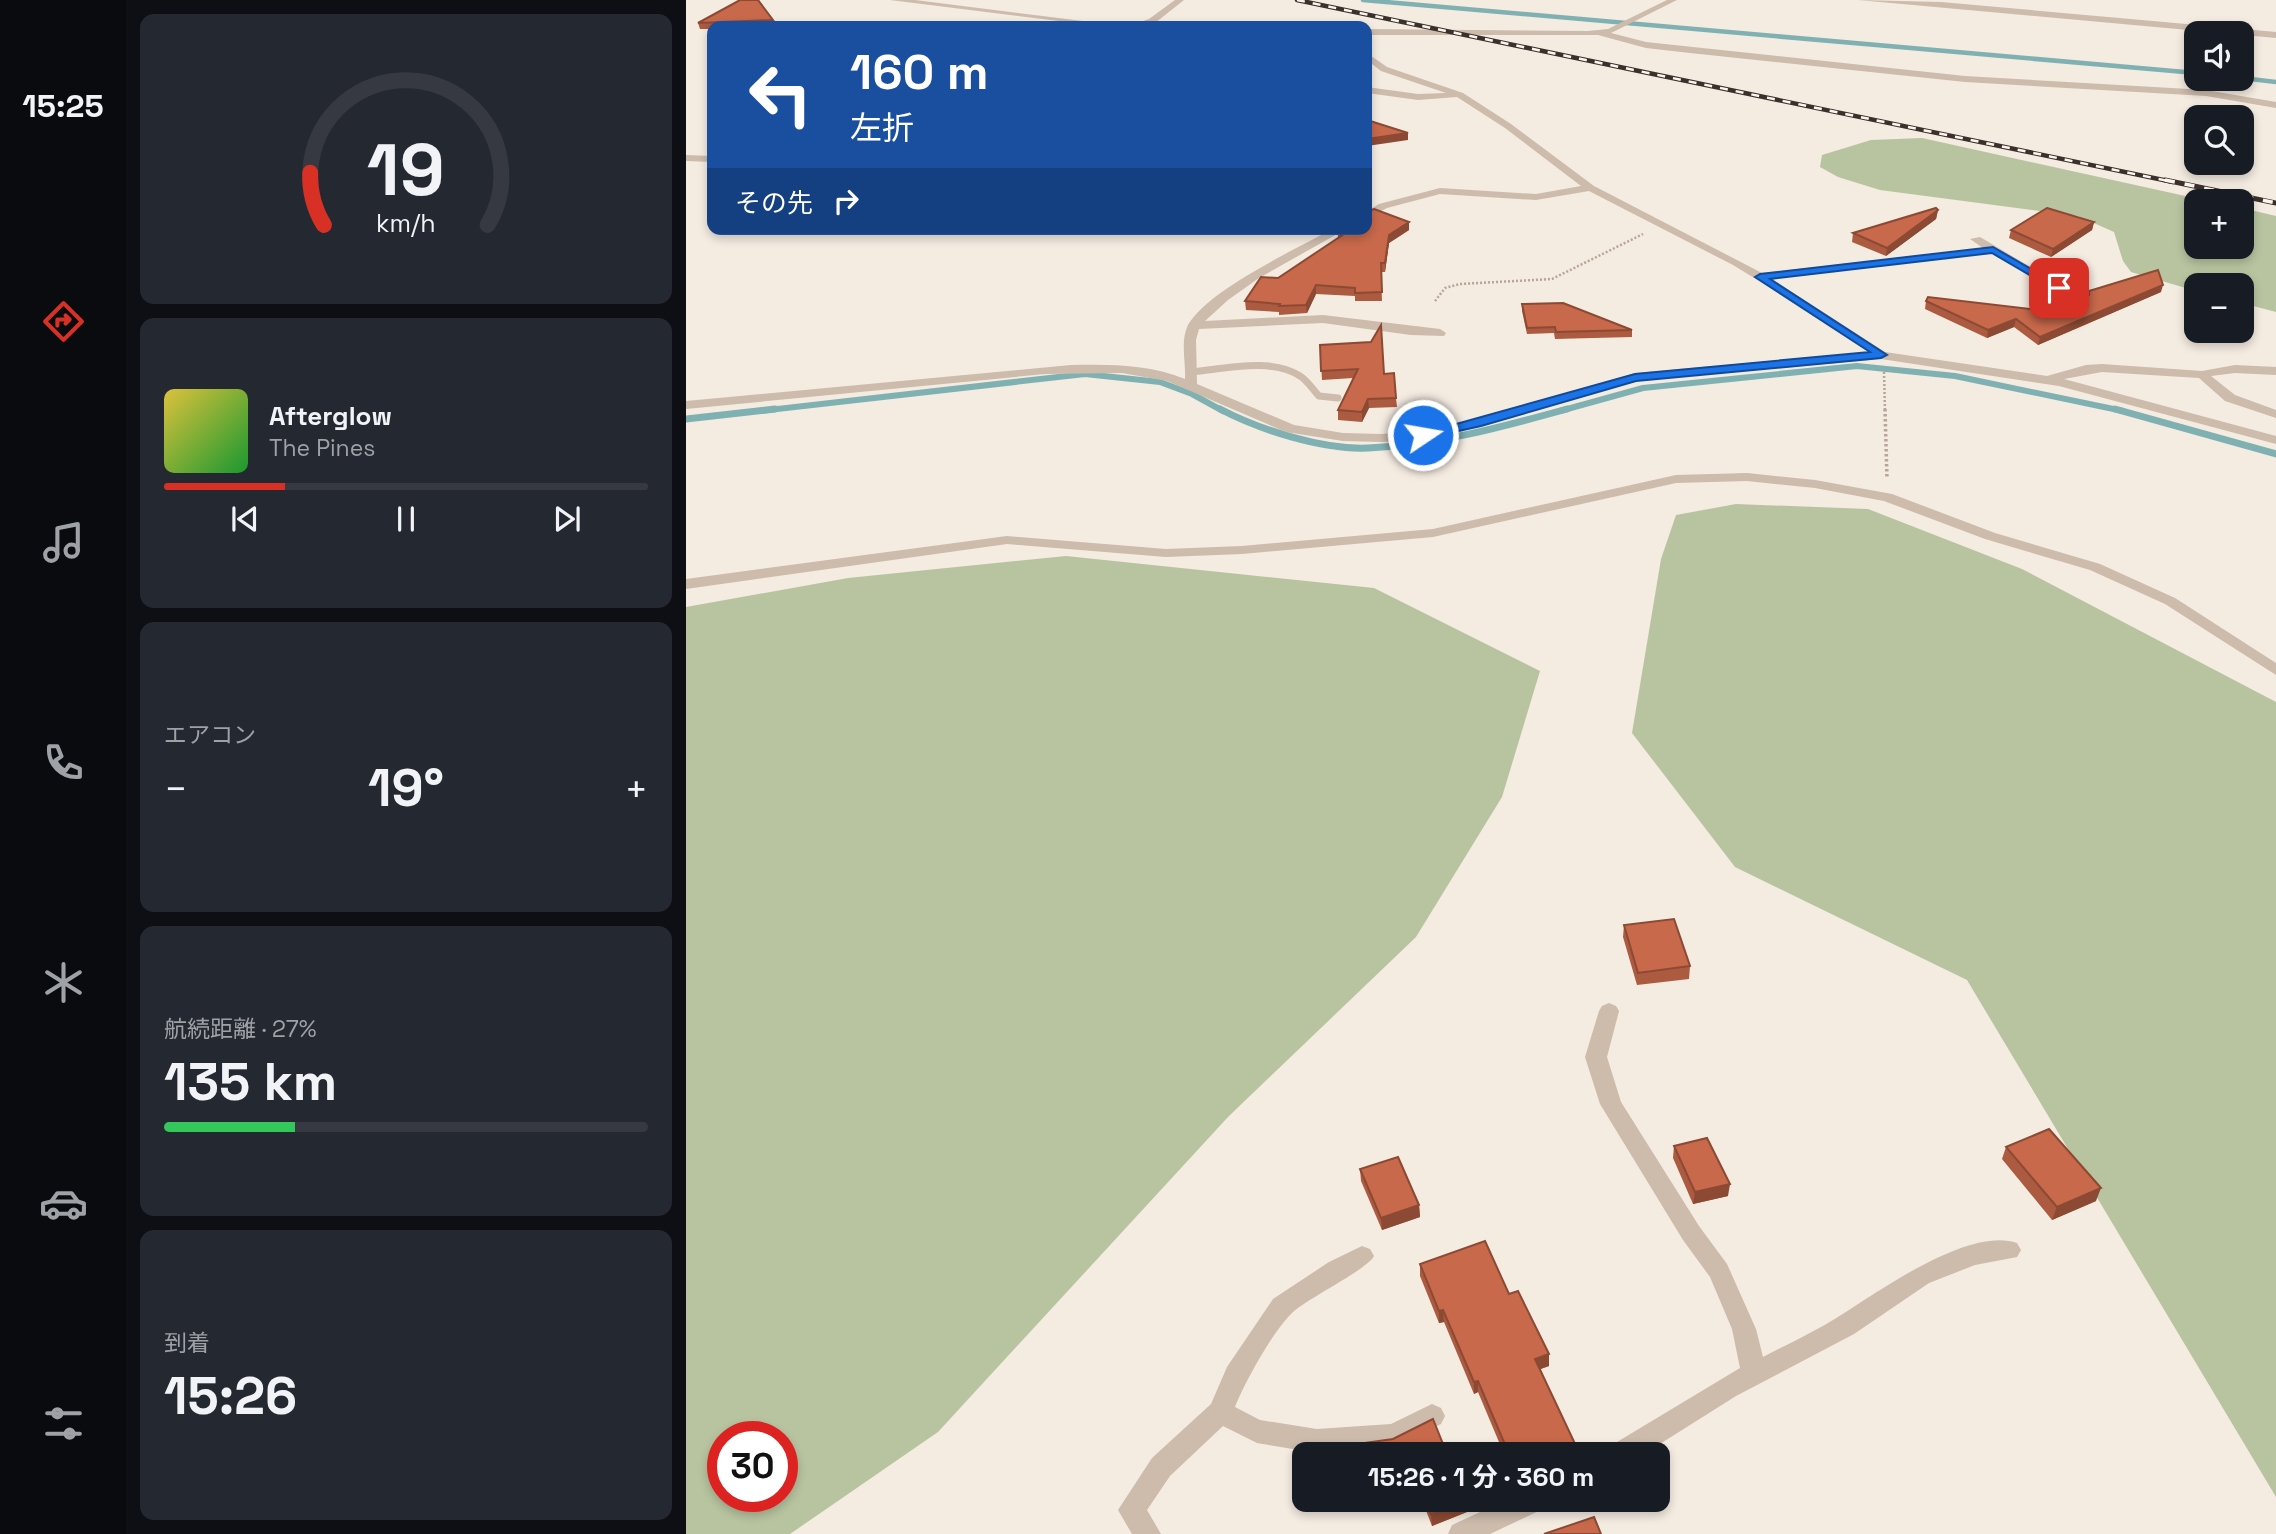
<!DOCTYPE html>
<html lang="ja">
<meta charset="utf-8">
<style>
:root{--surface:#171b24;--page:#242831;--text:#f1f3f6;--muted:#9ea1a6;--line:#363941;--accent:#d93025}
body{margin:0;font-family:"Space Grotesk","Noto Sans JP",sans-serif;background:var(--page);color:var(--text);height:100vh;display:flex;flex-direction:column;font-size:26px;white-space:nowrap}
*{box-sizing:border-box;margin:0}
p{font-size:23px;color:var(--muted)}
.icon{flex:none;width:38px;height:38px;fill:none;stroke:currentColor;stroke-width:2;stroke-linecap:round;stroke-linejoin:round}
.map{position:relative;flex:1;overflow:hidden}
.side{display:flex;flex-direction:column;gap:14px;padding:14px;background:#0d0f14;width:560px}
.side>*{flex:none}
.top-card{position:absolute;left:21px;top:21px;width:665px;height:214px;border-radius:14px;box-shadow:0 4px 10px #0003;background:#1a4fa0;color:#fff;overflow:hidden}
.tools{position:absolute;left:1498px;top:21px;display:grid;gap:14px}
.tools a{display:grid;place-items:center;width:70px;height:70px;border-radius:14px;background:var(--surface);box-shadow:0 4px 10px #0003;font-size:35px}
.speed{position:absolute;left:21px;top:1421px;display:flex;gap:14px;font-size:35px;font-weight:700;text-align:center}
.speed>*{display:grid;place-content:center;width:91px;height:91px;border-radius:50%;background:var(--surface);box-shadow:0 4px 10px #0003;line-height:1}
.speed .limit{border:10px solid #d22;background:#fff;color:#111}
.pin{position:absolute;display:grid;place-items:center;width:60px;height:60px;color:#fff;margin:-30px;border-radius:14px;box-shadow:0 4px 10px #0006}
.me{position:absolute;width:77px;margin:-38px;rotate:78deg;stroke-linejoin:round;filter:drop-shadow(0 0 5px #0008)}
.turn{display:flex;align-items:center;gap:24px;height:147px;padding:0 28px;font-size:32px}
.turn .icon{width:91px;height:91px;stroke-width:2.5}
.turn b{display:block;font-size:49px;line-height:60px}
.then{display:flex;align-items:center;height:66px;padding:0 28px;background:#0003;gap:14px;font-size:26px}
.big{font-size:52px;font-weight:700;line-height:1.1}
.side .widget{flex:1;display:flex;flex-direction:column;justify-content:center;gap:10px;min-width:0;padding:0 24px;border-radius:14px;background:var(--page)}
.side .dial{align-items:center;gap:0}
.dial svg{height:182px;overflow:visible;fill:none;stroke:var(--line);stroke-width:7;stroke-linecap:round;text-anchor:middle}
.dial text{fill:var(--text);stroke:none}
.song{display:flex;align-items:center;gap:21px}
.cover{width:84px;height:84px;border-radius:10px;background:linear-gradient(135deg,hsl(50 70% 55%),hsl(130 70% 35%))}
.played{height:7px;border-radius:4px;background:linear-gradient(90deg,var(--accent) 25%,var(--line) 25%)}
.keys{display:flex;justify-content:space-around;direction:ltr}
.heat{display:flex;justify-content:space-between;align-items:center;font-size:38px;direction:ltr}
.charge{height:10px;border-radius:5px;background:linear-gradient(90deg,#34c759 27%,var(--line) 0)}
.trip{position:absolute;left:606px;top:1442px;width:378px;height:70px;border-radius:14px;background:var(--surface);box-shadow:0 4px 10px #0003;font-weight:700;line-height:70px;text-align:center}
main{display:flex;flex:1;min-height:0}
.tab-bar{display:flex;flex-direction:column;width:126px;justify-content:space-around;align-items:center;background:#090b0e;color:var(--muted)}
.tab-bar .icon{width:49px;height:49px}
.tab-bar .active{color:var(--accent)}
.tab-bar b{font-size:32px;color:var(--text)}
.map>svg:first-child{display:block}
.green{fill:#b8c4a0;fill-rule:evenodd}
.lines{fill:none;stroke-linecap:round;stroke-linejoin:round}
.stream-far2{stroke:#7fb0b2;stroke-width:4.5}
.stream-far1{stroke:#7fb0b2;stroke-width:6}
.stream{stroke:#7fb0b2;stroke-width:7}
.path-far1{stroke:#b9a596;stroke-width:2.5;stroke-dasharray:2 2;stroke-linecap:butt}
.path{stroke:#b9a596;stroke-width:3.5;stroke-dasharray:2.5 2.5;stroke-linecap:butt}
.lane{stroke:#cdbbac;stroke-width:7}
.street{fill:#cdbbac;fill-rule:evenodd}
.rail-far1-casing{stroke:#3b302b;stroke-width:4.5}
.rail-casing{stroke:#3b302b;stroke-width:5}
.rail-far1{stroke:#fbf5ee;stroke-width:2.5;stroke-dasharray:8;stroke-linecap:butt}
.rail{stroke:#fbf5ee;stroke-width:3.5;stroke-dasharray:10;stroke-linecap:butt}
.wall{fill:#ac5a40}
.shaded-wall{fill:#8c4a34}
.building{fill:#c8694b;stroke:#8c4a34;stroke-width:2}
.route{fill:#1a73e8;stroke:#114b97;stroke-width:2}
</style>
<main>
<nav class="tab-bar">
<b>15:25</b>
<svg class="icon active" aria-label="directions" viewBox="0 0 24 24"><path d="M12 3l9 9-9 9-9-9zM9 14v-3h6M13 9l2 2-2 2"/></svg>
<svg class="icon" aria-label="music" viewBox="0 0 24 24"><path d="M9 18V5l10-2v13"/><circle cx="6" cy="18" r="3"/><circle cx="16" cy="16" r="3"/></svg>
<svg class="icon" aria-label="phone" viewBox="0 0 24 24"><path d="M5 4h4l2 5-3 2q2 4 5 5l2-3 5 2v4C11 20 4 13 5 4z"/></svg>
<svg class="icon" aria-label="climate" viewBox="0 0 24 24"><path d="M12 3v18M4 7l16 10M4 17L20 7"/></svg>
<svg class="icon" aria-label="car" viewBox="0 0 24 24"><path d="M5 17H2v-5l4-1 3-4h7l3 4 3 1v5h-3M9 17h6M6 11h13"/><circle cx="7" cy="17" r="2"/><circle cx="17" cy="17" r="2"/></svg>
<svg class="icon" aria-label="filters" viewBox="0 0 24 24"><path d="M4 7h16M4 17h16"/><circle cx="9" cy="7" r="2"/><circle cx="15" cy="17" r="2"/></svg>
</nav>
<section class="side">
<div class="widget dial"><svg viewBox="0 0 100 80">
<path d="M14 69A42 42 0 1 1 86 69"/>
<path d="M14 69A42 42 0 0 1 8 46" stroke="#d93025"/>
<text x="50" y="56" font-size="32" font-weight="700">19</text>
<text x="50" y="72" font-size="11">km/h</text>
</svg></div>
<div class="widget">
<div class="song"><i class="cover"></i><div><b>Afterglow</b><p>The Pines</p></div></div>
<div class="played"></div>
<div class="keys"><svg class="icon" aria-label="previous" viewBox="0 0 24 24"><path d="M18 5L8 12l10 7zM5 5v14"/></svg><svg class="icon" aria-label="pause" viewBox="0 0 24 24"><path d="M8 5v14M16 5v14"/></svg><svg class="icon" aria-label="next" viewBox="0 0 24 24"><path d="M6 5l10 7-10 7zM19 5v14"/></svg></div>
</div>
<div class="widget"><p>エアコン</p>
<div class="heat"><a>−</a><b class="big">19°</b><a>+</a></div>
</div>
<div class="widget"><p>航続距離 · 27%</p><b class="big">135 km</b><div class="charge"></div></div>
<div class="widget"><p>到着</p><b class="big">15:26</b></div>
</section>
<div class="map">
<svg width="1590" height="1534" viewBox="0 0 1590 1534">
<rect width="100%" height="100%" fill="#f4ebe1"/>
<!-- green -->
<g class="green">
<polygon points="1236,138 1522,201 1510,201 1510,247 1556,247 1556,208 1590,216 1590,312 1556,303 1556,285 1510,285 1510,291 1445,272 1437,261 1428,232 1392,216 1194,190 1152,177 1134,167 1136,155 1185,140"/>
<polygon points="1050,504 1182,509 1336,569 1590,702 1590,1497 1281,980 1049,867 946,733 975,559 990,515"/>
<path d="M380,556L688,588L854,671L816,797L730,937L542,1117L252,1432L104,1534H0V607L162,578ZM37,1437H96V1496H37Z"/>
</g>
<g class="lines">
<!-- stream-far2 -->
<g class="stream-far2">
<polyline points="677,0 1510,73"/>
<polyline points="1556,78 1590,82"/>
</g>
<!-- stream-far1 -->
<g class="stream-far1">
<polyline points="74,411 399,374 474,382 506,394 537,411"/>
<polyline points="874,411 957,388 1171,366 1269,376 1437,411"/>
</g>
<!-- stream -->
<g class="stream">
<path d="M534,409C574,430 637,450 682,448C750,445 816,427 881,409"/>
<polyline points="1429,409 1590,454"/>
<polyline points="0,419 89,409"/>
</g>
<!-- path-far1 -->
<g class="path-far1">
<polyline points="749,301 759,288 774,284 866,279 957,234"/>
<polyline points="1198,372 1199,411"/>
</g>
<!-- path -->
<polyline class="path" points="1199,409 1201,479"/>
<!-- lane -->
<path class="lane" d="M506,372C538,369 586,357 614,376C622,381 627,390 633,396L652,398"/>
<!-- street -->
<g class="street">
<polygon points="204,0 229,0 437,26 413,26"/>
<polygon points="489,0 498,0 469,23 443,26 463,19"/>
<polygon points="981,0 991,0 925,33 960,42 1279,76 1520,90 1590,102 1590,108 1520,96 1279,82 1004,53 960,48 912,35 681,35 681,29 902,31 922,29"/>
<polygon points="1172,0 1255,2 1590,32 1590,38"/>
<path d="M681,53L701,67L777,93L825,124L908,186L1076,273L1297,248L1284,239L1294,237L1400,300L1390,303L1307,253L1086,279L1199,352L1361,376L1400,365L1416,364L1516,371L1549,365L1590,367V375L1549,373L1525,376L1549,395L1590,410V418L1539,401L1513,378L1416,372L1378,379L1590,436V444L1373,386L1195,359L950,381L791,427L737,439L696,442L657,441L600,432L481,381L436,373L359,374L0,409V401L385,365C423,364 463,364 499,379C500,362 494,341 502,325C523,289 609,250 646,229H660L573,278L542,300L519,321L637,315L754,329L760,333L758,336L725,335L637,323L513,329L510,340L511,384L608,425L657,433L696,434L737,431L788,420L949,373L1183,352L1109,303L1047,265L903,191L850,200L754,194L701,208L681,218V211L693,204L754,188L850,194L895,186L819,128L771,97L732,100L681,93V87L732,94L760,93L695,71L681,60Z"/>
<polygon points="0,155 26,156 26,162 0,161"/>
<polygon points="1061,473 1129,480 1206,494 1309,533 1414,564 1489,598 1590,663 1590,675 1479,604 1404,570 1299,539 1198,501 1129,488 1061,481 990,483 747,537 556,554 480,557 321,544 0,589 0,579 321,536 480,549 556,546 747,529 990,475"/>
<path d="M923,1003L930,1006L933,1011L921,1057L935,1102L1013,1226L1041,1264L1070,1329L1077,1357C1102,1344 1128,1332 1152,1317C1192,1292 1283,1226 1331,1243L1335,1250L1331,1257L1289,1265L1243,1283L1168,1334L1050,1396L958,1454H922L926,1445L1054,1368L1046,1329L1024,1277L997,1240L914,1104L899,1057L913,1011L916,1006Z"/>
<path d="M676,1246L684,1249L688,1256C681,1270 621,1298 605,1314C586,1333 559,1382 549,1407L574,1420L631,1429L705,1424L746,1404L755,1408L759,1416L755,1424L707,1448L631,1453L571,1443L537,1426L484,1476L461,1510L475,1534H446L432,1510L466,1458L525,1404L541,1367L587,1299L643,1262Z"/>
<polygon points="820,1500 861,1500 857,1509 804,1534 762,1534 766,1525"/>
</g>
<!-- rail-far1 casing -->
<g class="rail-far1-casing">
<polyline id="rail-far1" points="611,0 1487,182"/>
</g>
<!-- rail casing -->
<g class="rail-casing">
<polyline id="rail" points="1479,180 1590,203"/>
</g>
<!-- rail-far1 -->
<use href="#rail-far1" class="rail-far1"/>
<!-- rail -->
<use href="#rail" class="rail"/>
</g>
<!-- wall -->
<g class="wall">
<polygon points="87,20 88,26 26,26 26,29 14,29 12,23"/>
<polygon points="1252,210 1250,219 1200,256 1166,242 1167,233"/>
<polygon points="1408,222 1406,230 1365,257 1323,238 1325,230"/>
<polygon points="651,229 723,230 703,243 699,272 695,272 696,301 669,301 669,296 630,294 621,313 593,315 593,312 560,310 559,301 653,237 652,237"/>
<polygon points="1475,292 1352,345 1328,327 1301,338 1239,309 1240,301 1344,309 1393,298"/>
<polygon points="836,304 946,330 946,337 869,339 868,333 841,334 836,311"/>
<polygon points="634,345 698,374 710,398 711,407 683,408 676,422 652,420 652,410 667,378 636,380"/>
<polygon points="938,925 1004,966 1003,979 951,985 937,937"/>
<polygon points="988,1146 1042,1196 1007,1204 987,1158"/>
<polygon points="1320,1147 1410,1201 1366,1220 1316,1159"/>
<polygon points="674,1169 733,1205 734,1217 696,1230 675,1181"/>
<polygon points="734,1264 823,1294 863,1354 863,1366 854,1369 891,1448 891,1454 818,1454 792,1392 788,1394 758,1322 753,1323 734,1276"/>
<polygon points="736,1500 811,1500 746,1526"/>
</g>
<!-- shaded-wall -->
<g class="shaded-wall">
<polygon points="722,133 722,140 681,146 681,139"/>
<polygon points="1252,210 1250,219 1200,256 1201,248"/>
<polygon points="723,222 723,230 703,243 699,272 699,263 703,235"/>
<polygon points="1408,222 1406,230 1365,257 1367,249"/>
<polygon points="630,285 630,294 621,313 620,305"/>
<polygon points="1477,285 1475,292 1352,345 1354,337"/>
<polygon points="1330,319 1328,327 1301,338 1302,330"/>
<polygon points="682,399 683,408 676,422 676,412"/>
<polygon points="1044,1184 1042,1196 1007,1204 1009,1192"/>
<polygon points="1415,1188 1410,1201 1366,1220 1371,1207"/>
<polygon points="733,1205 734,1217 696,1230 695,1218"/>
<polygon points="757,1310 758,1322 753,1323 753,1311"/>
<polygon points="863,1354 863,1366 849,1371 849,1359"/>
<polygon points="792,1381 792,1392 788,1394 788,1382"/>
<polygon points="891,1448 891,1454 875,1454"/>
<polygon points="782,1500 811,1500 746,1526 745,1514"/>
</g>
<!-- building -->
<g class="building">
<polygon points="54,0 72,0 87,20 12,23"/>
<polygon points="681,120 722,133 681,139"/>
<polygon points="1250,208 1252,210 1201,248 1167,233"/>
<polygon points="1361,208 1408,222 1367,249 1325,230"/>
<polygon points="688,209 723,222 703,235 699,263 695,263 696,292 669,293 669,288 630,285 620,305 593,306 594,304 559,301 575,277 592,278 661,232 653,229 681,229 681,212"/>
<polygon points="1472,270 1477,285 1354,337 1330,319 1302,330 1240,301 1242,297 1344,309 1387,296 1393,298 1403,295 1403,291"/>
<polygon points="877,303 946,330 870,332 869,327 841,328 836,304"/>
<polygon points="695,325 698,374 708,373 710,398 682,399 676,412 652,410 672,369 635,371 634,345 685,342"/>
<polygon points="988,919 1004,966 952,973 938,925"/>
<polygon points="1363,1129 1415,1188 1371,1207 1320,1147"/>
<polygon points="1021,1138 1044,1184 1009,1192 988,1146"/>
<polygon points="712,1157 733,1205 695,1218 674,1169"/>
<polygon points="799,1241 823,1294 832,1291 863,1354 849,1359 891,1448 875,1454 823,1454 792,1381 788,1382 757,1310 753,1311 734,1264"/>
<polygon points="747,1419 761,1454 722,1454 722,1453 718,1454 675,1454 671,1444 707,1439"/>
<polygon points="740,1500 782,1500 745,1514"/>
<polygon points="908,1517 915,1534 858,1534"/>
</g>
<!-- route -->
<polygon class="route" points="1307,247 1378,288 1369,290 1306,253 1084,279 1201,355 1195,358 950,381 795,426 737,439 731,435 949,374 1184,352 1069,277 1074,274"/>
</svg>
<div class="tools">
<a><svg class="icon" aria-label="sound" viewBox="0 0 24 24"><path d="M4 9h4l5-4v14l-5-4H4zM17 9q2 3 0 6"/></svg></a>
<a><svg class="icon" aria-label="search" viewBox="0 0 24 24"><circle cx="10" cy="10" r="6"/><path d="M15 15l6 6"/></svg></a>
<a>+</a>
<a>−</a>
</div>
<div class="speed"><div class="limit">30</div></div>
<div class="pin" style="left:1373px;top:288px;background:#d93025"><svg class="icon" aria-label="arrive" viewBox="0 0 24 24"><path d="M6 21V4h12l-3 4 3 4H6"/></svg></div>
<svg class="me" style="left:737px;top:435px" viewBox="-20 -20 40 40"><circle r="17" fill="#1a73e8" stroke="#fff" stroke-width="3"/><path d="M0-11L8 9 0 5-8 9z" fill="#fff"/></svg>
<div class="trip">15:26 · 1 分 · 360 m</div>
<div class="top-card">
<div class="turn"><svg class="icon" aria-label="left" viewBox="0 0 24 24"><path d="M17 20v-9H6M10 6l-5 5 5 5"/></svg><div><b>160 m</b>左折</div></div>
<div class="then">その先<svg class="icon" aria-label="right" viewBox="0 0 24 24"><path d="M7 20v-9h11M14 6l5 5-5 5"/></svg></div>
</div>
</div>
</main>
